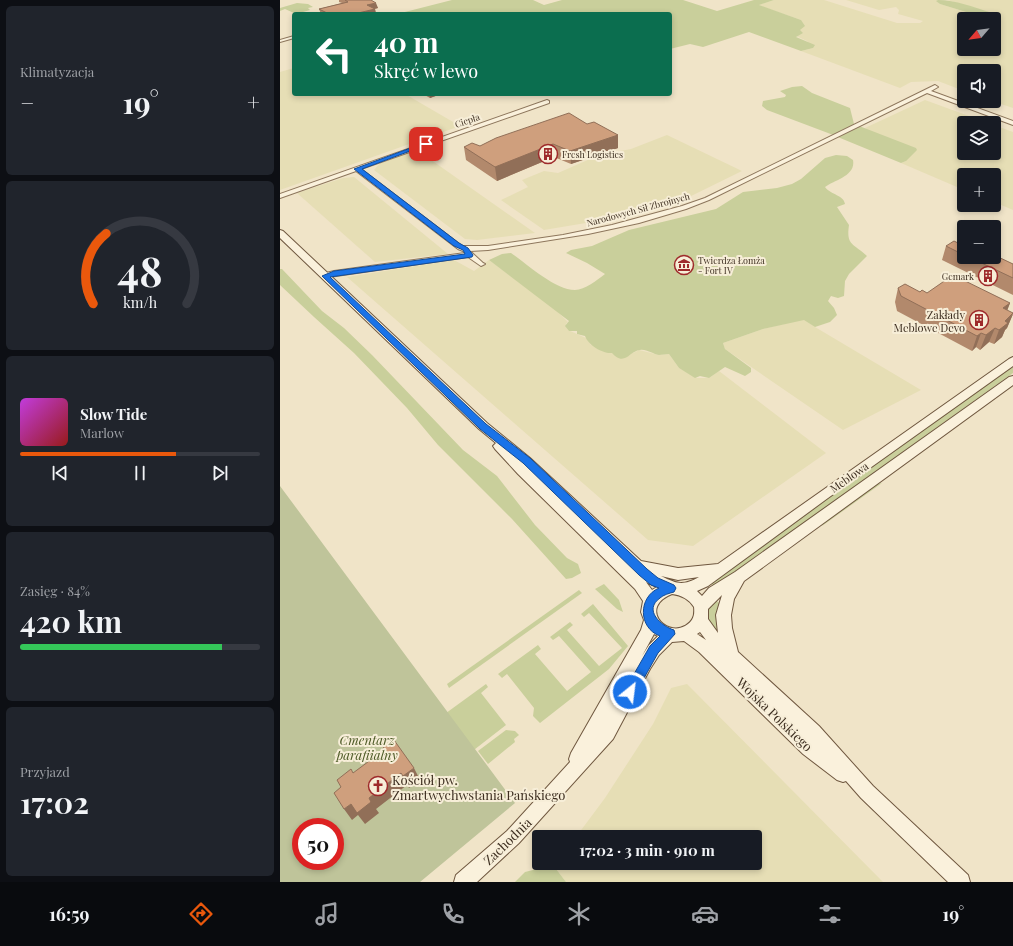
<!DOCTYPE html>
<html lang="pl">
<meta charset="utf-8">
<style>
:root{--surface:#171b24;--page:#20242c;--text:#f1f3f6;--muted:#9ea1a6;--line:#363941;--accent:#ea580c}
body{margin:0;font-family:"Playfair Display",serif;background:var(--page);color:var(--text);height:100vh;display:flex;flex-direction:column;font-size:15px;white-space:nowrap}
*{box-sizing:border-box;margin:0}
p{font-size:13px;color:var(--muted)}
.icon{flex:none;width:22px;height:22px;fill:none;stroke:currentColor;stroke-width:2;stroke-linecap:round;stroke-linejoin:round}
.map{position:relative;flex:1;overflow:hidden}
.panel{display:flex;flex-direction:column;gap:6px;padding:6px;background:#0d0f14;width:280px}
.panel>*{flex:none}
.guide{position:absolute;left:12px;top:12px;width:380px;height:84px;border-radius:4px;box-shadow:0 2px 6px #0003;background:#0b6e4f;color:#fff;overflow:hidden}
.needle{width:26px;rotate:242deg}
.controls{position:absolute;left:677px;top:12px;display:grid;gap:8px}
.controls a{display:grid;place-items:center;width:44px;height:44px;border-radius:4px;background:var(--surface);box-shadow:0 2px 6px #0003;font-size:20px}
.speed{position:absolute;left:12px;top:818px;display:flex;gap:8px;font-size:20px;font-weight:700;text-align:center}
.speed>*{display:grid;place-content:center;width:52px;height:52px;border-radius:50%;background:var(--surface);box-shadow:0 2px 6px #0003;line-height:1}
.speed .limit{border:6px solid #d22;background:#fff;color:#111}
.pin{position:absolute;display:grid;place-items:center;width:34px;height:34px;color:#fff;margin:-17px;border-radius:8px;box-shadow:0 2px 6px #0006}
.me{position:absolute;width:44px;margin:-22px;rotate:29deg;stroke-linejoin:round;filter:drop-shadow(0 0 3px #0008)}
.turn{display:flex;align-items:center;gap:14px;height:84px;padding:0 16px;font-size:18px}
.turn .icon{width:52px;height:52px;stroke-width:2.5}
.turn b{display:block;font-size:28px;line-height:34px}
.big{font-size:30px;font-weight:700;line-height:1.1}
.panel .tile{flex:1;display:flex;flex-direction:column;justify-content:center;gap:6px;min-width:0;padding:0 14px;border-radius:6px;background:var(--page)}
.panel .dial{align-items:center;gap:0}
.dial svg{height:104px;overflow:visible;fill:none;stroke:var(--line);stroke-width:7;stroke-linecap:round;text-anchor:middle}
.dial text{fill:var(--text);stroke:none}
.song{display:flex;align-items:center;gap:12px}
.cover{width:48px;height:48px;border-radius:6px;background:linear-gradient(135deg,hsl(290 70% 55%),hsl(0 70% 35%))}
.played{height:4px;border-radius:2px;background:linear-gradient(90deg,var(--accent) 65%,var(--line) 65%)}
.keys{display:flex;justify-content:space-around;direction:ltr}
.heat{display:flex;justify-content:space-between;align-items:center;font-size:22px;direction:ltr}
.charge{height:6px;border-radius:3px;background:linear-gradient(90deg,#34c759 84%,var(--line) 0)}
.trip{position:absolute;left:252px;top:830px;width:230px;height:40px;border-radius:4px;background:var(--surface);box-shadow:0 2px 6px #0003;font-weight:700;line-height:40px;text-align:center}
.tabs{display:flex;height:64px;justify-content:space-around;align-items:center;background:#090b0e;color:var(--muted)}
.tabs .icon{width:28px;height:28px}
.tabs .current{color:var(--accent)}
.tabs b{font-size:18px;color:var(--text)}
main{display:flex;flex:1;min-height:0}
.map>svg:first-child{display:block}
.farmland{fill:#e6deb5;fill-rule:evenodd}
.green{fill:#c9cf9b}
.cemetery{fill:#bfc49a;fill-rule:evenodd}
.lines{fill:none;stroke-linecap:round;stroke-linejoin:round}
.street-casing{stroke:#8d765c;stroke-width:2}
.secondary-casing{stroke:#6f573f;stroke-width:2}
.street{fill:#faf1dc;fill-rule:evenodd}
.secondary{fill:#faf1dc;fill-rule:evenodd}
.wall{fill:#b2896c}
.shaded-wall{fill:#916f58}
.building{fill:#cf9f7d;stroke:#916f58}
.route{fill:#1a73e8;stroke:#114b97}
.labels{text-anchor:middle;dominant-baseline:central;stroke-width:4;stroke-linejoin:round;paint-order:stroke}
.far-street-label{font-size:9px;fill:#3d2e20;stroke:#f7eed8}
.far-poi-label{font-size:9px;fill:#3d2e20;stroke:#f7eed8;text-anchor:start}
.poi-label{font-size:11px;fill:#3d2e20;stroke:#f7eed8;text-anchor:end}
.street-label{font-size:11px;fill:#3d2e20;stroke:#f7eed8}
.near-street-label{font-size:13px;fill:#3d2e20;stroke:#f7eed8}
.near-park-label{font-size:13px;font-style:italic;fill:#4d5a26;stroke:#f7eed8}
.near-poi-label{font-size:13px;fill:#3d2e20;stroke:#f7eed8;text-anchor:start}
</style>
<main>
<section class="panel">
<div class="tile"><p>Klimatyzacja</p>
<div class="heat"><a>−</a><b class="big">19°</b><a>+</a></div>
</div>
<div class="tile dial"><svg viewBox="0 0 100 80">
<path d="M14 69A42 42 0 1 1 86 69"/>
<path d="M14 69A42 42 0 0 1 24 15" stroke="#ea580c"/>
<text x="50" y="56" font-size="32" font-weight="700">48</text>
<text x="50" y="72" font-size="11">km/h</text>
</svg></div>
<div class="tile">
<div class="song"><i class="cover"></i><div><b>Slow Tide</b><p>Marlow</p></div></div>
<div class="played"></div>
<div class="keys"><svg class="icon" aria-label="previous" viewBox="0 0 24 24"><path d="M18 5L8 12l10 7zM5 5v14"/></svg><svg class="icon" aria-label="pause" viewBox="0 0 24 24"><path d="M8 5v14M16 5v14"/></svg><svg class="icon" aria-label="next" viewBox="0 0 24 24"><path d="M6 5l10 7-10 7zM19 5v14"/></svg></div>
</div>
<div class="tile"><p>Zasięg · 84%</p><b class="big">420 km</b><div class="charge"></div></div>
<div class="tile"><p>Przyjazd</p><b class="big">17:02</b></div>
</section>
<div class="map">
<svg width="733" height="882" viewBox="0 0 733 882">
<rect width="100%" height="100%" fill="#f0e4c8"/>
<!-- farmland -->
<g class="farmland">
<path d="M494,0H544L617,23H640L643,21L618,14L619,10L616,7L599,10L566,0H658L657,1L660,4L699,16L708,12L667,0H733V108L712,101H714V71H684V91L658,81L631,82L620,88L521,51L533,48L527,41L516,36L521,28V20L478,5ZM684,19H714V49H684Z"/>
<polygon points="14,68 14,94 125,94 180,126 0,190 0,72"/>
<polygon points="645,100 708,123 684,123 684,153 714,153 714,125 733,132 733,210 714,202 714,175 684,175 684,190 621,163 626,161 585,128"/>
<polygon points="387,135 462,171 405,199 324,220 264,230 221,200 248,187 242,180 264,171 278,173 319,155 351,149"/>
<polygon points="137,150 255,233 197,240 185,239 94,170 100,163"/>
<polygon points="74,177 168,254 95,262 17,193 63,178"/>
<polygon points="174,260 194,271 209,260 274,308 288,322 286,324 288,330 306,338 311,345 353,353 359,350 379,355 389,354 399,368 417,378 429,378 439,371 546,453 413,546 368,540 67,277"/>
<polygon points="524,319 535,327 641,390 563,430 445,349 443,343 483,329"/>
<polygon points="407,684 603,882 286,882 273,865 277,863 475,863 475,837 296,837 325,798 373,724 391,688"/>
</g>
<!-- green -->
<g class="green">
<polygon points="172,0 253,0 264,5 282,0 403,0 437,11 474,0 494,0 479,5 521,20 525,26 520,30 523,33 516,37 535,45 533,48 521,51 469,32 423,47 410,44 390,49 390,14 117,14"/>
<path d="M658,0C676,0 693,7 709,12L699,16L660,4L656,1Z"/>
<polygon points="17,3 28,4 33,7 28,8 30,10 16,14 5,9 0,11 0,8"/>
<polygon points="522,86 532,93 570,108 574,124 636,148 637,150 626,161 621,163 548,133 487,110 482,106 483,101 505,97 506,95 500,91 512,87"/>
<path d="M556,155L567,156L573,160C576,176 554,180 545,187C551,195 564,195 565,204L557,207L569,225C566,246 573,243 587,256L569,274L565,281L564,296L558,298L551,296L548,301L554,308L557,315L550,322L535,327L524,320L483,329L443,343L445,349L471,368V372L465,376L445,367L429,378L420,376L415,378L399,368L389,354C386,354 382,355 379,355C372,354 367,349 360,350C349,351 345,367 332,353C323,354 308,345 305,336L297,334V331H289L285,326L289,321L209,260L222,254L231,253C247,264 275,290 295,290C305,290 317,280 325,274L307,263L286,253L291,250L312,246L349,230L436,209L463,192L497,188L512,184L521,179L545,158Z"/>
<polygon points="0,269 2,269 42,311 64,328 92,355 183,450 217,476 255,525 287,558 298,564 301,573 292,578 286,579 232,519 158,445 127,408 74,353 34,317 0,285"/>
<polygon points="733,366 733,373 434,587 429,581"/>
<path d="M602,483L542,526C553,512 582,495 598,484Z"/>
<polygon points="324,584 339,600 343,612 337,609 315,589"/>
<polygon points="299,590 302,593 169,688 167,684"/>
<path d="M434,598L440,604V628L432,631C426,619 426,608 434,598Z"/>
<polygon points="313,604 348,646 329,669 260,723 253,716 254,708 227,674 222,678 218,674 258,645 261,649 255,654 287,691 311,672 279,636 273,640 270,637 290,622 293,625 287,630 319,666 342,648 309,613 304,617 301,614"/>
<polygon points="206,684 208,687 201,693 226,725 190,753 162,716"/>
<polygon points="226,730 235,731 239,735 234,739 235,742 208,764 198,751"/>
<polygon points="273,865 286,882 235,882 245,872"/>
</g>
<!-- cemetery -->
<path class="cemetery" d="M0,486L235,803L140,882H0ZM21,827H55V861H21Z"/>
<g class="lines">
<!-- street casing -->
<g class="street-casing">
<g id="street">
<polygon points="14,36 14,38 0,42 0,40"/>
<polygon points="655,85 658,87 651,91 733,121 733,125 647,93 429,200 406,209 359,223 308,234 208,250 190,251 203,263 205,264 201,266 188,257 42,278 42,274 54,271 185,253 183,251 178,249 76,171 0,198 0,194 267,100 269,101 269,103 81,169 182,246 208,246 283,235 332,225 402,206 425,198"/>
</g>
</g>
<!-- secondary casing -->
<g class="secondary-casing">
<path id="secondary" d="M0,230L3,231L207,423L250,458L361,561L398,568L438,564L729,359L733,357V366L548,498L428,586L417,591L422,596L429,588L455,572L729,377L733,376V385L464,581L454,599L451,615L452,628L458,652L539,726L593,786L688,875L690,882H668L581,798L566,781L563,782L557,780L523,754L419,652L404,641L392,642L379,655L370,669L333,739L239,843L197,882H174L176,875L227,831L290,762L289,759L291,753L361,630L364,620L361,612L363,601L355,589L238,474L215,449L213,446L216,443L199,429L0,238ZM381,576L398,580L419,577C403,586 397,584 381,576ZM366,582L377,587L372,590ZM392,594C401,595 409,599 414,607C415,616 413,621 405,626C385,637 359,607 392,594ZM442,595L436,615L438,633L428,619V609ZM420,632L426,640L417,634ZM374,634L378,636L369,645L362,656Z"/>
</g>
<!-- street -->
<use href="#street" class="street"/>
<!-- secondary -->
<use href="#secondary" class="secondary"/>
</g>
<!-- wall -->
<g class="wall">
<polygon points="59,0 91,0 98,8 95,9 96,14 41,14 39,9 62,3 59,2"/>
<polygon points="143,94 161,94 150,98"/>
<polygon points="307,124 338,135 338,148 291,164 274,157 217,181 186,160 184,147 200,146"/>
<polygon points="666,246 684,246 684,257 714,257 733,264 733,295 662,260"/>
<polygon points="618,288 647,293 730,303 727,311 733,313 733,314 727,328 725,330 722,337 714,344 709,342 700,350 696,347 692,351 617,311 615,302"/>
</g>
<!-- shaded-wall -->
<g class="shaded-wall">
<polygon points="96,3 98,8 88,10 87,5"/>
<polygon points="95,9 96,14 74,14"/>
<polygon points="149,94 161,94 150,98"/>
<polygon points="338,135 338,148 291,164 290,151"/>
<polygon points="273,144 274,157 217,181 215,167"/>
<polygon points="730,303 724,318 723,308"/>
<polygon points="733,314 727,328 725,330 722,337 714,344 719,330 725,321"/>
<polygon points="715,328 709,342 700,350 706,335"/>
<polygon points="701,333 696,347 692,351 697,336"/>
<polygon points="134,768 140,780 129,788 123,776"/>
<polygon points="121,773 127,785 96,809 99,813 85,824 78,815 72,820 64,809 71,804"/>
</g>
<!-- building -->
<g class="building">
<polygon points="65,0 91,0 96,3 87,5 95,9 74,14 49,14 39,9 68,2"/>
<polygon points="289,113 307,124 314,122 338,135 290,151 273,144 215,167 184,147 192,143 200,146 216,138"/>
<polygon points="674,241 684,246 684,255 666,246"/>
<polygon points="714,255 733,264 733,278 689,257 714,257"/>
<polygon points="673,275 730,303 723,308 733,313 725,321 728,323 719,330 715,328 706,335 701,333 697,336 621,296 618,288 625,284 640,292 642,290 647,293"/>
<polygon points="114,740 134,768 123,776 121,773 89,798 91,802 77,813 71,804 64,809 54,793 61,787 57,780 71,769 73,773 104,750 103,748"/>
</g>
<!-- route -->
<path class="route" d="M144,143L149,144L82,169L179,243L188,248L193,255L192,257L50,277L206,424L250,458L367,569L378,578L394,585L396,588L394,592C390,593 383,595 380,598C363,610 381,626 394,630L395,634L378,653L354,696L350,697L346,696L344,692L346,688L370,646L380,636C358,628 358,597 379,588L371,585L359,575L243,463L200,429L42,276L54,271L185,254L183,250L174,246L74,169Z"/>
<!-- icons -->
<defs>
<g id="building-ring" transform="scale(1)"><circle r="9.5" fill="#f7eed8" stroke="#9e2a2b" stroke-width="1.5"/><path d="M-4-6H4V6H1V3H-1V6H-4ZM-2.5-4.3h1.7v1.8h-1.7ZM.8-4.3h1.7v1.8H.8ZM-2.5-1h1.7V.8h-1.7ZM.8-1h1.7V.8H.8Z" fill="#9e2a2b"/></g>
<g id="museum-ring" transform="scale(1)"><circle r="9.5" fill="#f7eed8" stroke="#9e2a2b" stroke-width="1.5"/><path d="M0-6L6-3V-2H-6V-3ZM-5-1h2V3h-2ZM-1-1h2V3h-2ZM3-1h2V3H3ZM-6 4H6V6H-6Z" fill="#9e2a2b"/></g>
<g id="church-ring" transform="scale(1)"><circle r="9.5" fill="#f7eed8" stroke="#9e2a2b" stroke-width="1.5"/><path d="M-1.2-6h2.4v3.5h3.3v2.4h-3.3V6h-2.4V-.1h-3.3v-2.4h3.3Z" fill="#9e2a2b"/></g>
</defs>
<g fill-rule="evenodd">
<use href="#building-ring" x="268" y="154"/>
<use href="#museum-ring" x="404" y="265"/>
<use href="#building-ring" x="708" y="276"/>
<use href="#building-ring" x="699" y="320"/>
<use href="#church-ring" x="98" y="786"/>
</g>
<g class="labels">
<!-- far-street labels -->
<g class="far-street-label">
<text transform="translate(187 120) rotate(-19)">Ciepła</text>
<text transform="translate(358 209) rotate(-15)">Narodowych Sił Zbrojnych</text>
</g>
<!-- far-poi labels -->
<g class="far-poi-label">
<text x="282" y="154">Fresh Logistics</text>
<text x="418" y="260">Twierdza Łomża<tspan x="418" dy="10">- Fort IV</tspan></text>
<text x="694" y="276" text-anchor="end">Gemark</text>
</g>
<!-- poi labels -->
<g class="poi-label">
<text x="685" y="314">Zakłady<tspan x="685" dy="13">Meblowe Devo</tspan></text>
</g>
<!-- street labels -->
<g class="street-label">
<text transform="translate(569 477) rotate(-35)">Meblowa</text>
</g>
<!-- near-street labels -->
<g class="near-street-label">
<text transform="translate(495 714) rotate(44)">Wojska Polskiego</text>
<text transform="translate(227 841) rotate(-44)">Zachodnia</text>
</g>
<!-- near-park labels -->
<g class="near-park-label">
<text x="87" y="739">Cmentarz<tspan x="87" dy="15">parafiialny</tspan></text>
</g>
<!-- near-poi labels -->
<g class="near-poi-label">
<text x="112" y="779">Kościół pw.<tspan x="112" dy="15">Zmartwychwstania Pańskiego</tspan></text>
</g>
</g>
</svg>
<div class="controls">
<a><svg class="needle" viewBox="-14 -14 28 28"><path d="M0-13l5 13h-10z" fill="#e53935"/><path d="M0 13l5-13h-10z" fill="#9ea1a6"/></svg></a>
<a><svg class="icon" aria-label="sound" viewBox="0 0 24 24"><path d="M4 9h4l5-4v14l-5-4H4zM17 9q2 3 0 6"/></svg></a>
<a><svg class="icon" aria-label="layers" viewBox="0 0 24 24"><path d="M12 4l9 5-9 5-9-5zM3 14l9 5 9-5"/></svg></a>
<a>+</a>
<a>−</a>
</div>
<div class="speed"><div class="limit">50</div></div>
<div class="pin" style="left:146px;top:144px;background:#d93025"><svg class="icon" aria-label="arrive" viewBox="0 0 24 24"><path d="M6 21V4h12l-3 4 3 4H6"/></svg></div>
<svg class="me" style="left:350px;top:692px" viewBox="-20 -20 40 40"><circle r="17" fill="#1a73e8" stroke="#fff" stroke-width="3"/><path d="M0-11L8 9 0 5-8 9z" fill="#fff"/></svg>
<div class="trip">17:02 · 3 min · 910 m</div>
<div class="guide">
<div class="turn"><svg class="icon" aria-label="left" viewBox="0 0 24 24"><path d="M17 20v-9H6M10 6l-5 5 5 5"/></svg><div><b>40 m</b>Skręć w lewo</div></div>
</div>
</div>
</main>
<nav class="tabs">
<b>16:59</b>
<svg class="icon current" aria-label="directions" viewBox="0 0 24 24"><path d="M12 3l9 9-9 9-9-9zM9 14v-3h6M13 9l2 2-2 2"/></svg>
<svg class="icon" aria-label="music" viewBox="0 0 24 24"><path d="M9 18V5l10-2v13"/><circle cx="6" cy="18" r="3"/><circle cx="16" cy="16" r="3"/></svg>
<svg class="icon" aria-label="phone" viewBox="0 0 24 24"><path d="M5 4h4l2 5-3 2q2 4 5 5l2-3 5 2v4C11 20 4 13 5 4z"/></svg>
<svg class="icon" aria-label="climate" viewBox="0 0 24 24"><path d="M12 3v18M4 7l16 10M4 17L20 7"/></svg>
<svg class="icon" aria-label="car" viewBox="0 0 24 24"><path d="M5 17H2v-5l4-1 3-4h7l3 4 3 1v5h-3M9 17h6M6 11h13"/><circle cx="7" cy="17" r="2"/><circle cx="17" cy="17" r="2"/></svg>
<svg class="icon" aria-label="filters" viewBox="0 0 24 24"><path d="M4 7h16M4 17h16"/><circle cx="9" cy="7" r="2"/><circle cx="15" cy="17" r="2"/></svg>
<b>19°</b>
</nav>
